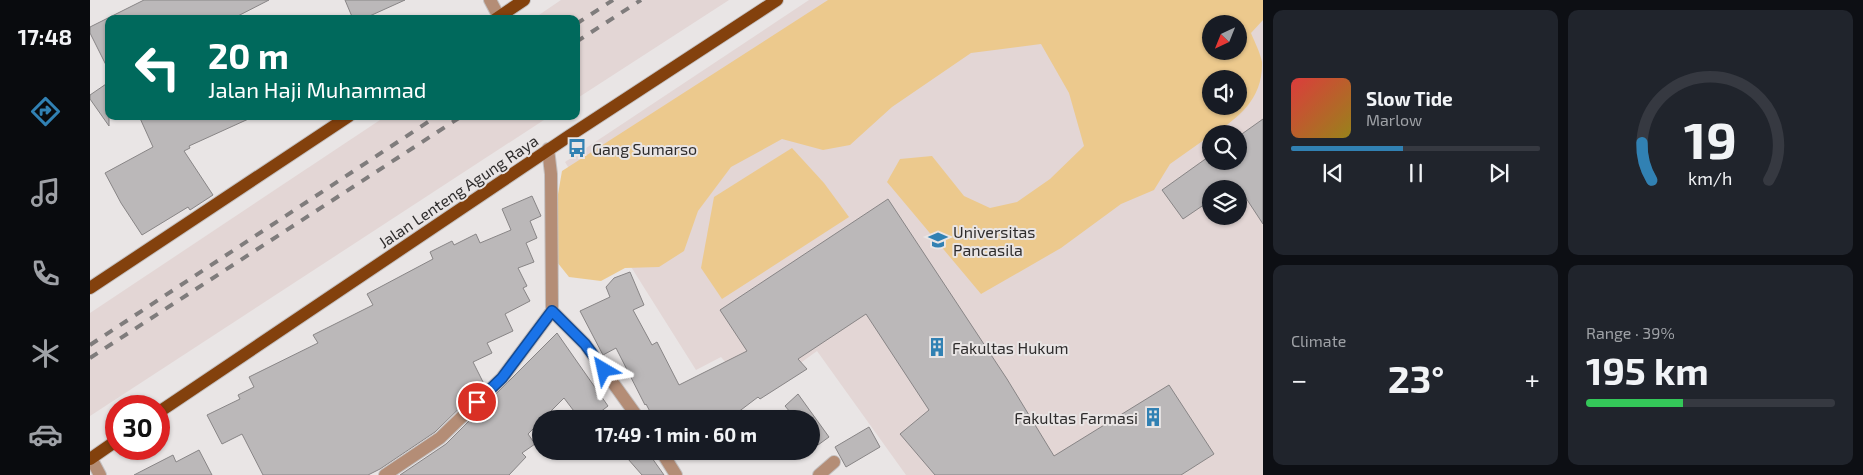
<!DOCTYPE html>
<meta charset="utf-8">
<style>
:root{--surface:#171b24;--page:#20242c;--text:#f1f3f6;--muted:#9ea1a6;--line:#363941;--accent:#3181b3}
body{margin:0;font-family:"Exo 2",sans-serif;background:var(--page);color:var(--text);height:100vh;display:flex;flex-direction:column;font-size:19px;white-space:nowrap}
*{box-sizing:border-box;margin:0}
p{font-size:16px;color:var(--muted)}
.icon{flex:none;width:28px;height:28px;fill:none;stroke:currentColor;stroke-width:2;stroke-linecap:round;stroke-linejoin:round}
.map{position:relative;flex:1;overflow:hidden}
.sheet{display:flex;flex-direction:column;gap:10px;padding:10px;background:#0d0f14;width:600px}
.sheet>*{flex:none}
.guide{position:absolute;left:15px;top:15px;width:475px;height:105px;border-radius:10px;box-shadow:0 1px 4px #0004;background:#00695c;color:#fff;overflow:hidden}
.needle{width:32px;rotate:223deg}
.controls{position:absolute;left:1112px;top:15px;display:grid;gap:10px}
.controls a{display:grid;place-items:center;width:45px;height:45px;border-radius:50%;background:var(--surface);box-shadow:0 1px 4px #0004;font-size:25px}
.speed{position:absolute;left:15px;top:395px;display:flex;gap:10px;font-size:25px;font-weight:700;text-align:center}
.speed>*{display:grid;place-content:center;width:65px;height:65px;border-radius:50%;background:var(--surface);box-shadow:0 1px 4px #0004;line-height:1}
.speed .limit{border:8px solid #d22;background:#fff;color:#111}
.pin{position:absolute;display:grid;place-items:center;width:42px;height:42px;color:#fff;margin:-21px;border:2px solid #fff;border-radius:50%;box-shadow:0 1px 5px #0007}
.me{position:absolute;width:55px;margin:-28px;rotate:324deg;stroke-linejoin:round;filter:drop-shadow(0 0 4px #0008)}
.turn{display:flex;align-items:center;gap:18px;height:105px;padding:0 20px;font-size:22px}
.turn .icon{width:65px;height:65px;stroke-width:2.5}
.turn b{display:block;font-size:35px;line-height:42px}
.big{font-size:38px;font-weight:700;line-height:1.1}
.sheet .widget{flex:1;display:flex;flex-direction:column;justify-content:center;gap:8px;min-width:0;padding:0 18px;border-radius:10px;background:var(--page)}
.sheet .dial{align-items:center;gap:0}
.dial svg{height:130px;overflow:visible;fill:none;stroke:var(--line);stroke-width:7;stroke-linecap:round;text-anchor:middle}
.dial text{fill:var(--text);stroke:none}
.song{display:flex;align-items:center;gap:15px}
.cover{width:60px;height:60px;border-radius:8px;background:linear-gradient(135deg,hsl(0 70% 55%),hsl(50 70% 35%))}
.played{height:5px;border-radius:2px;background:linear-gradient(90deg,var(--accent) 45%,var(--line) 45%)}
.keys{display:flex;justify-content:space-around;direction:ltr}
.heat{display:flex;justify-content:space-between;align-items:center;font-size:28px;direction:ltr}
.charge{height:8px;border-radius:4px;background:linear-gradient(90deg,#34c759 39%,var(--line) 0)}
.sheet .tiles{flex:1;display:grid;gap:10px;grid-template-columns:repeat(2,1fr)}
.trip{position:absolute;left:442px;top:410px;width:288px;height:50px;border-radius:25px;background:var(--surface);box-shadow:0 1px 4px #0004;font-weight:700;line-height:50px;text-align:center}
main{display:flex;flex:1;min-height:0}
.tab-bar{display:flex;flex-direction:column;width:90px;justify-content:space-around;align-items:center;background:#090b0e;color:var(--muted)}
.tab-bar .icon{width:35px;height:35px}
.tab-bar .active{color:var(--accent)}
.tab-bar b{font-size:22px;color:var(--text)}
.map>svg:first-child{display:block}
.built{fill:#e3d6d5;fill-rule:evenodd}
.green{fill:#ecc98d;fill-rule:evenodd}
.building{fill:#bbb8b9;stroke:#888586}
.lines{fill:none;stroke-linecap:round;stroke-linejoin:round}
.minor-casing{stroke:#c4c0c0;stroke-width:14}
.major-casing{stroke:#c4c0c0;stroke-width:14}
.minor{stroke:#b48d76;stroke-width:12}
.major{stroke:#83410d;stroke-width:12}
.rail{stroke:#7f7c7c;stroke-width:4;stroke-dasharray:9 9;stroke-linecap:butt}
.route-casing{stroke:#114b97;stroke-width:12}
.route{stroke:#1a73e8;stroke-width:9}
.labels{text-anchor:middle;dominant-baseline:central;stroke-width:4;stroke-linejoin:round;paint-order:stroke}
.poi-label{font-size:16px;fill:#2f2d2d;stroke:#e9e5e5;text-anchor:start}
.street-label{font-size:16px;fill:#2f2d2d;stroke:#e9e5e5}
</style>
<main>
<nav class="tab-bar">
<b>17:48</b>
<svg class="icon active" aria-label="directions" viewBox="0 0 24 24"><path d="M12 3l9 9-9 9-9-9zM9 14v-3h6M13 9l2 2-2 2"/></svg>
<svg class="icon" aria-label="music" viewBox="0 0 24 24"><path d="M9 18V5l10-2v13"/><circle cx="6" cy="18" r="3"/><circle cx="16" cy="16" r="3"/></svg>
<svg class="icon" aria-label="phone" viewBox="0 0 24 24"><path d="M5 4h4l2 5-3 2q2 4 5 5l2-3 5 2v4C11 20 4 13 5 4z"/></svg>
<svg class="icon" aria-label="climate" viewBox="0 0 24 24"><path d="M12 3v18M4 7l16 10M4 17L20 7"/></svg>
<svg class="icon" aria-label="car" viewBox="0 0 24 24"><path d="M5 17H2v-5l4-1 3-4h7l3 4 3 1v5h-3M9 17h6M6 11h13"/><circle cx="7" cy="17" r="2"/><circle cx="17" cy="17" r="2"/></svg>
</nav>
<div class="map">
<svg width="1173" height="475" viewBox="0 0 1173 475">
<rect width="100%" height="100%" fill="#e9e5e5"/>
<!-- built -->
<g class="built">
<polygon points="471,0 639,0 486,99 486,19 443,19"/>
<path d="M719,0H1173V475H816L727,351L665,396L631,357L606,370L475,162ZM1121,24H1149V51H1121ZM1121,79H1149V106H1121ZM1121,134H1149V161H1121ZM1121,189H1149V216H1121Z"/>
<polygon points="296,116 460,116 0,416 0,313"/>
</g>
<!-- green -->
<g class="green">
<path d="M738,0H1173V20L1161,33C1165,43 1170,52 1172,62C1173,99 1149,117 1124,134H1121V135L1080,164L1064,190L1031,204L971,248L891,294L797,182L810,159L842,156L874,196L900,208L927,202L960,179L994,146L979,93L951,44L881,53L802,107L760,145L733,150L692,139L641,167L608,211L594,251L569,267L535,268L511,281L479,277L467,262L462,229L472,171ZM1121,24H1149V51H1121ZM1121,79H1149V106H1121Z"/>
<polygon points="702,148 734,183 759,217 632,299 611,268 624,197"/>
</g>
<!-- building -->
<g class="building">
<polygon points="54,0 179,0 142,19 19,19 19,71 0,33 0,27"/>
<polygon points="255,0 315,0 273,19 263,19"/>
<polygon points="19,82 19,126 0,99 0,95"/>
<polygon points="49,116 165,116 99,146 100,148 94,151 123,195 100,210 98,207 52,235 31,203 15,173 63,147"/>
<polygon points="1173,119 1173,224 1150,189 1121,189 1121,200 1093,219 1072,190 1121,155 1121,161 1149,161 1149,136"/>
<polygon points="442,196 451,216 440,221 447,238 436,243 444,262 428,268 437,286 433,288 440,301 415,314 423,331 397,343 402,353 383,362 394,384 345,432 290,469 278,475 173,475 152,434 132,444 117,415 150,399 148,395 164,387 159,377 228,343 223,335 283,305 277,294 343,259 340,252 362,241 364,245 386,234 390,243 421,230 412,209"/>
<polygon points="798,199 917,379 964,456 1079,385 1124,454 1091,475 845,475 810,434 839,410 776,314 708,359 717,369 670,399 668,397 639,419 617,419 613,412 600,419 564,419 556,404 555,405 526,348 513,355 490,311 520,297 516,287 524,278 540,272 554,305 543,310 562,345 567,342 589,385 657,351 630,310"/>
<polygon points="467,333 518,406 501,419 490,419 474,398 438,434 445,444 432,453 436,457 419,475 310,475 356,444"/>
<polygon points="708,394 739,437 728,445 721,437 721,419 706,419 695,406"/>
<polygon points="779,427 790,447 756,467 745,447"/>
<polygon points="109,450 122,475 44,475 83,455 86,462"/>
<polygon points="548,451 557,451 574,475 552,475 538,459"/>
</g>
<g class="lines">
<!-- minor casing -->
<g class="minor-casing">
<g id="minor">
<polyline points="400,0 409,17"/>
<polyline points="458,149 461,174 462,311 495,344 549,419"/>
<polyline points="571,451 586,475"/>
<polyline points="1,458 10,475"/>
<polyline points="295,475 350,438 412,378 462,311"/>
<polyline points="729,475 744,462"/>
</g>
</g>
<!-- major casing -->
<g class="major-casing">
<g id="major">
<polyline points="406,19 434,0"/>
<polyline points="0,288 259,116"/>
<polyline points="69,412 479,136 687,0"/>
<polyline points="0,459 26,441"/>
</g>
</g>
<!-- minor -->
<use href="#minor" class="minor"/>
<!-- major -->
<use href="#major" class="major"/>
<!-- rail -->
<g class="rail">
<polyline points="486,24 523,0"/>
<polyline points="486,42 551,0"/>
<polyline points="0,345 347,116"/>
<polyline points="0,358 372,116"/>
</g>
</g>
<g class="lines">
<!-- route casing -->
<g class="route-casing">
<polyline id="route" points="387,402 412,378 462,311 495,344 514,370"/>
</g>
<!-- route -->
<use href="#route" class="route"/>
</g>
<!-- icons -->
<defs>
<g id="bus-bare" transform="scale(1.5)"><path d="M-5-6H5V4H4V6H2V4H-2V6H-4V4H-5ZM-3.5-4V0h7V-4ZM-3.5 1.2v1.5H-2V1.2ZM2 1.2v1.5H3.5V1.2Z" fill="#3181b3" stroke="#e9e5e5" stroke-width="2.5" paint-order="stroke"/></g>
<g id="university-bare" transform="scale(1.5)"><path d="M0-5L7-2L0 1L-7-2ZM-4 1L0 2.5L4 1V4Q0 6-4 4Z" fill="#3181b3" stroke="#e9e5e5" stroke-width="2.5" paint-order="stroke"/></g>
<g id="building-bare" transform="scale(1.5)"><path d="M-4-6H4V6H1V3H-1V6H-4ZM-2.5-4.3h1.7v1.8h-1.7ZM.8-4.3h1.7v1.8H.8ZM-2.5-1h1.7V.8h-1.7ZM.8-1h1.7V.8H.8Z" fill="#3181b3" stroke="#e9e5e5" stroke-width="2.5" paint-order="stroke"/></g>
</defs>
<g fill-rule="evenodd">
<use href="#bus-bare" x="487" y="148"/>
<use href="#university-bare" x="848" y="240"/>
<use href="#building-bare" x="847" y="347"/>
<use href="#building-bare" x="1063" y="417"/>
</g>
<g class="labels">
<!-- poi labels -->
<g class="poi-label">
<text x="502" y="148">Gang Sumarso</text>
<text x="863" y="231">Universitas<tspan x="863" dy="18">Pancasila</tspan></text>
<text x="862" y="347">Fakultas Hukum</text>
<text x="1048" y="417" text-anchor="end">Fakultas Farmasi</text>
</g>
<!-- street labels -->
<g class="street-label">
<text transform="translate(368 191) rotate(-34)">Jalan Lenteng Agung Raya</text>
</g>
</g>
</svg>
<div class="controls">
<a><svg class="needle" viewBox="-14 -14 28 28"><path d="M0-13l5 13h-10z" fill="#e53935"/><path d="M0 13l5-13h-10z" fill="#9ea1a6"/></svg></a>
<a><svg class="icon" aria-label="sound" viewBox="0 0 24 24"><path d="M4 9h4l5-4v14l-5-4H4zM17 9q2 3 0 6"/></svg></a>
<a><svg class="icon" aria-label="search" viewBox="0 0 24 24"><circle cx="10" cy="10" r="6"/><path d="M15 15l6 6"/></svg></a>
<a><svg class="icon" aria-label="layers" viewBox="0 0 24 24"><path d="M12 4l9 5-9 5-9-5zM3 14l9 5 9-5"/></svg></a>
</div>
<div class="speed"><div class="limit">30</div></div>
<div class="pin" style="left:387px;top:402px;background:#d93025"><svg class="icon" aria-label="arrive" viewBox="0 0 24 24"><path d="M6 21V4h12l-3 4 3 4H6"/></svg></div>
<svg class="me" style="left:514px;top:370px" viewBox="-20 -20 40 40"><path d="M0-17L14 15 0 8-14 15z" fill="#1a73e8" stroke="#fff" stroke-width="4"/></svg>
<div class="trip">17:49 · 1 min · 60 m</div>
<div class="guide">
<div class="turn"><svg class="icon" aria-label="left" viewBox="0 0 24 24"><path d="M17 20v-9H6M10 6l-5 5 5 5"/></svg><div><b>20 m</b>Jalan Haji Muhammad</div></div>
</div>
</div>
<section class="sheet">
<div class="tiles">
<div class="widget">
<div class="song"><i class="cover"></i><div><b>Slow Tide</b><p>Marlow</p></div></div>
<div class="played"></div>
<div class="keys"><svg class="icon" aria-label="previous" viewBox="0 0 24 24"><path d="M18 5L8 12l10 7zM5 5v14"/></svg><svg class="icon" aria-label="pause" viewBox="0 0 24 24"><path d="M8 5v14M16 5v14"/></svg><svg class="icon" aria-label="next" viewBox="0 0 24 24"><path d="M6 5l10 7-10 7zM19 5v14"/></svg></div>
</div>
<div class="widget dial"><svg viewBox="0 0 100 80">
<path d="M14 69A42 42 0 1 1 86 69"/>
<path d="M14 69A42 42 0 0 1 8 46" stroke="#3181b3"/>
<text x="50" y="56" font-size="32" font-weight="700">19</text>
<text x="50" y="72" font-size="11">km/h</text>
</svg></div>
<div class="widget"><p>Climate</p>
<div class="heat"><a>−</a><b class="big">23°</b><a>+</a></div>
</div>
<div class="widget"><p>Range · 39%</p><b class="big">195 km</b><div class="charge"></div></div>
</div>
</section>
</main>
